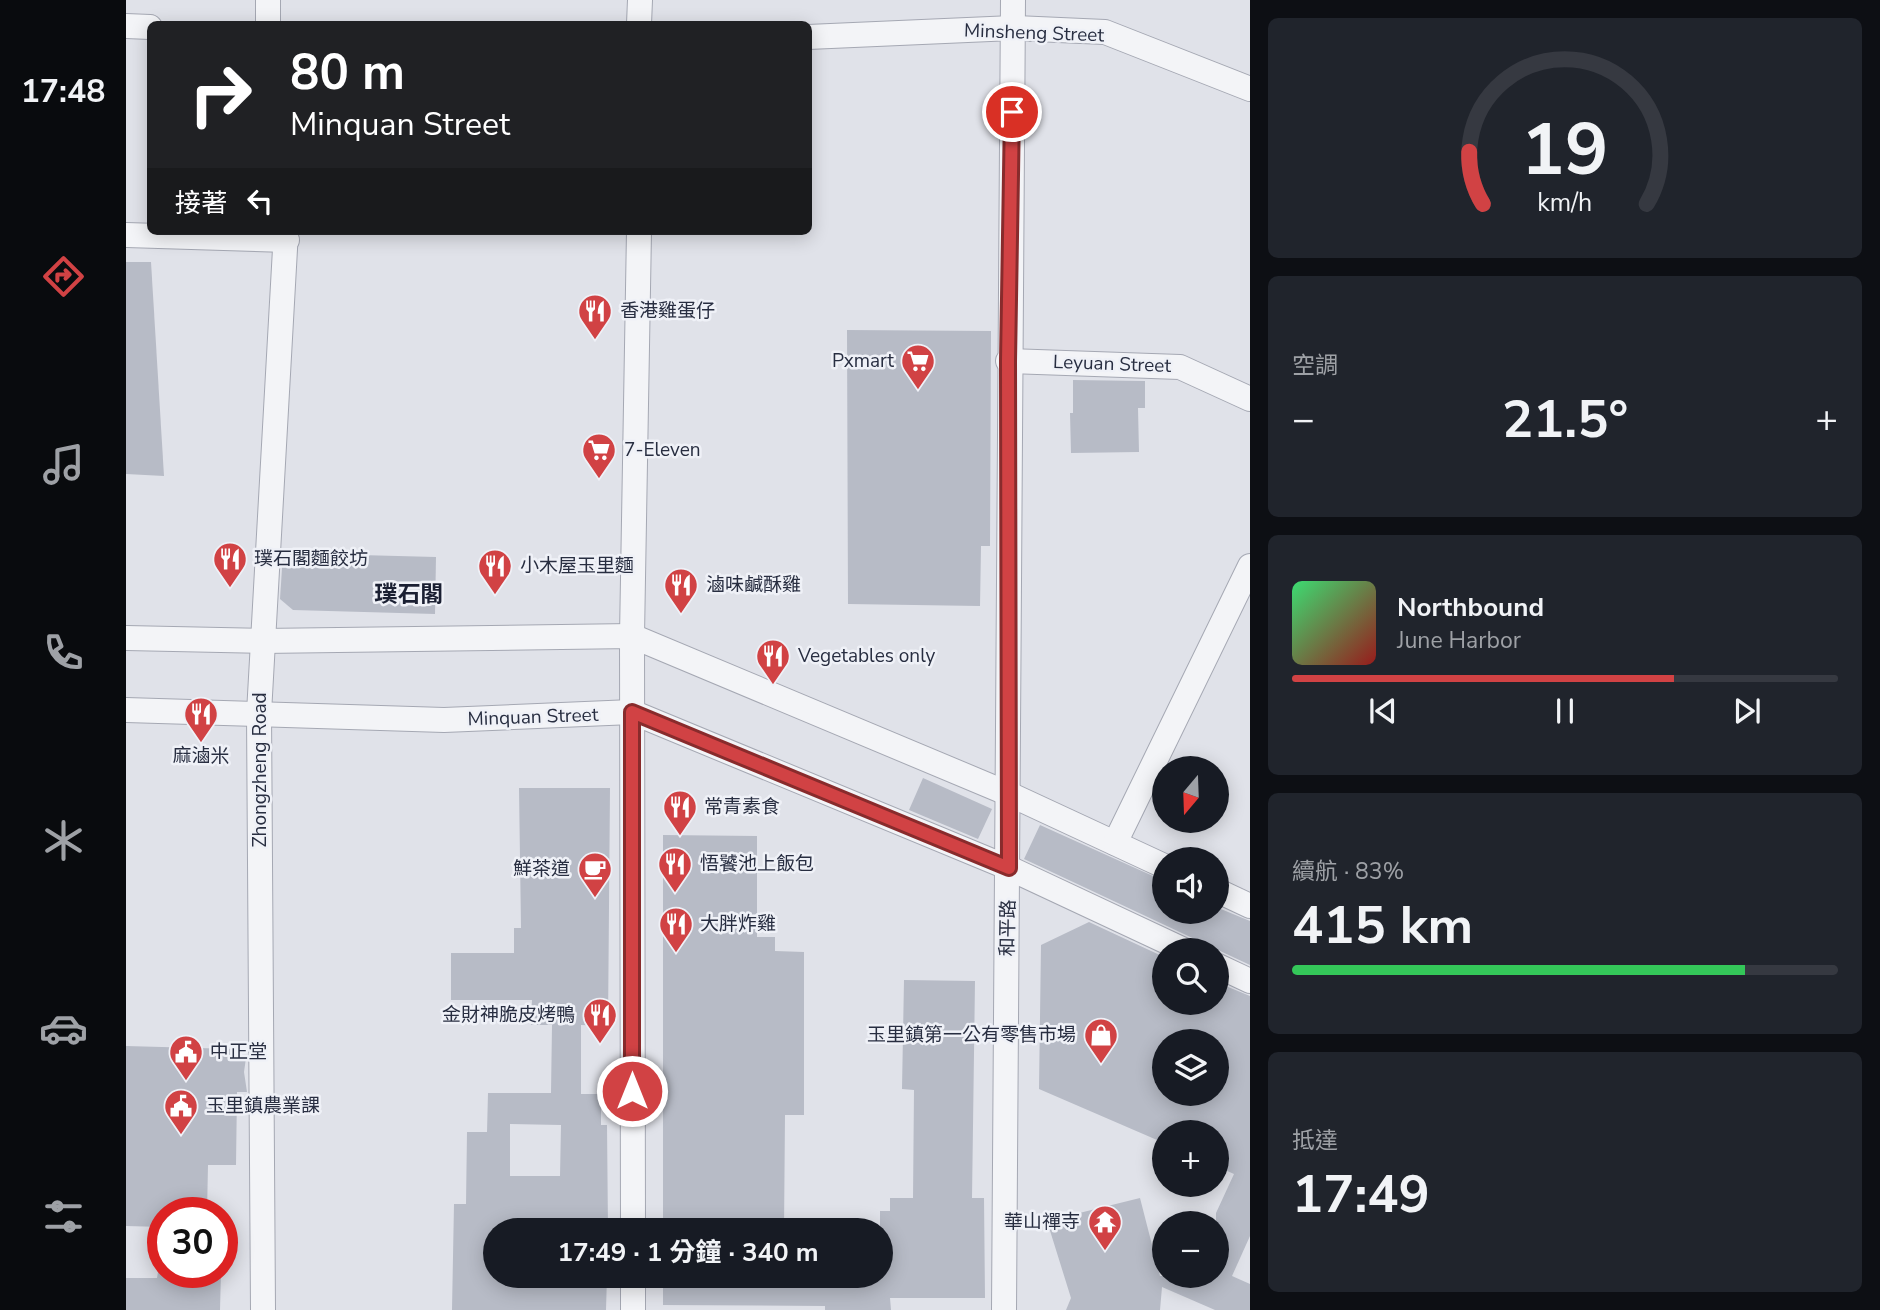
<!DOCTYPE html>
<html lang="zh-TW">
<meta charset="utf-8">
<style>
:root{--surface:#171b24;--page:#20242c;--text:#f1f3f6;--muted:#9ea1a6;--line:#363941;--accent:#d14244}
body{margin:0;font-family:"Nunito Sans","Noto Sans TC",sans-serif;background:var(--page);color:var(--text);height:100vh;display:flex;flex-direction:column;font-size:26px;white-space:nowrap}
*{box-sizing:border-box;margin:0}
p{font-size:23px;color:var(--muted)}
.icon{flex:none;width:38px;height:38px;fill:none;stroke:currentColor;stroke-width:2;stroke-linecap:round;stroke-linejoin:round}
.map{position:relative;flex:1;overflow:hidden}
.drawer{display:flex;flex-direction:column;gap:18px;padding:18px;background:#0d0f14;width:630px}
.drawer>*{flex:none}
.top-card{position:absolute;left:21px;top:21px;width:665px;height:214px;border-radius:10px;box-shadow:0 4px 18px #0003;background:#202124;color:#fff;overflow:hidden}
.needle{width:46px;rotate:199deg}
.fabs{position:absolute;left:1026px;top:756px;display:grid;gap:14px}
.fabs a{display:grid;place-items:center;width:77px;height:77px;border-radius:50%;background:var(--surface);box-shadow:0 4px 18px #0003;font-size:35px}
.speed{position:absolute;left:21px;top:1197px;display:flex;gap:14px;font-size:35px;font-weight:700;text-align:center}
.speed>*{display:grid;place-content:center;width:91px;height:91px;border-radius:50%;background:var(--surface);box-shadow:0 4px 18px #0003;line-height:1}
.speed .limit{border:10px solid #d22;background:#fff;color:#111}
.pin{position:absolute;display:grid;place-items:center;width:60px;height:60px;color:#fff;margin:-30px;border:4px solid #fff;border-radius:50%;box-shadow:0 2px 7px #0007}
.me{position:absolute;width:77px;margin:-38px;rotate:0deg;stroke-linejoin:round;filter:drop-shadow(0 0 5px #0008)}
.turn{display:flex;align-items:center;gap:24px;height:147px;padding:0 28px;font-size:32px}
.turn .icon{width:91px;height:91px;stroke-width:2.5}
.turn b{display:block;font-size:49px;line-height:60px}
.then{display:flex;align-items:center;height:66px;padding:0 28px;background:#0003;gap:14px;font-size:26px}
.big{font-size:52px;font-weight:700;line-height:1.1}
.drawer .tile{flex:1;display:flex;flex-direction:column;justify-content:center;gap:10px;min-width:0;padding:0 24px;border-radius:10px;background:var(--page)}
.drawer .dial{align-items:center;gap:0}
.dial svg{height:182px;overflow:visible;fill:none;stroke:var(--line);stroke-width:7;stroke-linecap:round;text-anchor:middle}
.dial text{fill:var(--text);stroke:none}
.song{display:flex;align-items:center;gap:21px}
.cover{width:84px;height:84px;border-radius:10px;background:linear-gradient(135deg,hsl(140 70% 55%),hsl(0 70% 35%))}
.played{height:7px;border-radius:4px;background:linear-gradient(90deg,var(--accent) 70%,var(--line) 70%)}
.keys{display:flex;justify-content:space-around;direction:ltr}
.heat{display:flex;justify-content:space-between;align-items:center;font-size:38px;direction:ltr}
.charge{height:10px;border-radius:5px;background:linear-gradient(90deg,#34c759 83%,var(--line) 0)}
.trip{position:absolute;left:357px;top:1218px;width:410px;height:70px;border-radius:35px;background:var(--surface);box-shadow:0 4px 18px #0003;font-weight:700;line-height:70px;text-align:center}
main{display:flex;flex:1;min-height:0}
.menu{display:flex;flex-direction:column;width:126px;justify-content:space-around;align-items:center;background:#090b0e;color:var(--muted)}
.menu .icon{width:49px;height:49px}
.menu .selected{color:var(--accent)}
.menu b{font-size:32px;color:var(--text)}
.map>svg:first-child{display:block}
.building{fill:#b7bbc6;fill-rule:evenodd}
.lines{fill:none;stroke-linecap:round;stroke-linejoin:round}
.minor-casing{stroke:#a5a8b3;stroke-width:26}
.minor{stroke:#f3f4f7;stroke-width:24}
.route-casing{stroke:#882b2c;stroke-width:18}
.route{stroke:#d14244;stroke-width:12}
.labels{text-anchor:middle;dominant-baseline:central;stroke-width:5;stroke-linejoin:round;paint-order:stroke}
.street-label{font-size:19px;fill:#282e41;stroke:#eff1f7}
.poi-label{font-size:19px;fill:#282e41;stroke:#eff1f7;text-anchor:start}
.quarter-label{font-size:23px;font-weight:bold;fill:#1a1f32;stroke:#eff1f7}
</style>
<main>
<nav class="menu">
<b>17:48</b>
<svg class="icon selected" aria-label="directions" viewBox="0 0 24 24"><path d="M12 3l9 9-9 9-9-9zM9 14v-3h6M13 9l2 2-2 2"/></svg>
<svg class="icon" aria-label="music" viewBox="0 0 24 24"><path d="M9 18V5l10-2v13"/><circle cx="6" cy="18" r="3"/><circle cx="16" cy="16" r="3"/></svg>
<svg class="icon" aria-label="phone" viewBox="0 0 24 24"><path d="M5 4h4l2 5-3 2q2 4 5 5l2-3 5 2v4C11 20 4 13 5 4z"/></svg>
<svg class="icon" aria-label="climate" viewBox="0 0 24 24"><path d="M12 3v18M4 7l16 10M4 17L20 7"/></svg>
<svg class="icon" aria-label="car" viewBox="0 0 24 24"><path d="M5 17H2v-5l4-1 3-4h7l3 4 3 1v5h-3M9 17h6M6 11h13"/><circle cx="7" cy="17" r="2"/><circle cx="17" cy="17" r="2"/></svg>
<svg class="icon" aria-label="filters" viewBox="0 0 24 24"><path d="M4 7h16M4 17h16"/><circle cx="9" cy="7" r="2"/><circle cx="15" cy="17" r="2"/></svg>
</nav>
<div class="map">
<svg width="1124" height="1310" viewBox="0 0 1124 1310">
<rect width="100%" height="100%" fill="#e0e2e9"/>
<!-- building -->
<g class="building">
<polygon points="0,262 25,262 38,476 0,474"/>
<polygon points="721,330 865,331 864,546 855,546 854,606 722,604"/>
<polygon points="947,380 1019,381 1019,408 1012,408 1013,452 945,453 944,413 947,413"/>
<polygon points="157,553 310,557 309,614 167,610 154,599"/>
<polygon points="797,778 866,809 852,839 783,810"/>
<path d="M393,788H484L482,1026L455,1025V1094H475V1125H481L482,1230H369V1276H481L480,1310H326L328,1204H340L341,1132H361L362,1093H425L426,1025H405L406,1000H325V953H388V928H395ZM384,1124L435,1125L434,1176H384Z"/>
<polygon points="914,825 1038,881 1038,912 1090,912 1090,907 1124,921 1124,965 898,859"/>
<polygon points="537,835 631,836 631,937 649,937 649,951 678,952 678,1115 659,1115 658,1230 537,1230"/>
<path d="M963,922L1038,957V1003H1090V982L1124,996V1236L1106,1276L1124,1284V1310H1089L1036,1287L1034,1310H940L945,1298L921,1221L1014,1198L1034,1276H1090V1213L1108,1174L1090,1166V1132H1038V1143L913,1089L915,945ZM1038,1041H1090V1094H1038Z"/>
<polygon points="778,980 849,981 846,1198 858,1198 859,1298 764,1298 765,1310 699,1310 699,1306 537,1305 537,1276 754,1276 754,1211 764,1211 764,1198 787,1198 788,1090 776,1089"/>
<polygon points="0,1046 108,1049 108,1059 120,1058 118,1072 121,1092 111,1092 110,1165 82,1165 81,1213 37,1213 37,1227 0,1226"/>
<polygon points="32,1272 95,1272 94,1310 0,1310 0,1278 31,1278"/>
</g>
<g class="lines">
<!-- minor casing -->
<g class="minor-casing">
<g id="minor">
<polyline points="142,24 142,0"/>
<polyline points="513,24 514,0"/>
<polyline points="0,26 24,27"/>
<polyline points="682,37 887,28 979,32 1124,89"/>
<polyline points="0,235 161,240"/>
<polyline points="882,361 1054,367 1124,399"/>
<polyline points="0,638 136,641 506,636 883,794 1038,866"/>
<polyline points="0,710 318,720 506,712 883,868 1058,950"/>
<polyline points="989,843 1124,566"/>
<polyline points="1090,890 1124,906"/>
<polyline points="1090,965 1124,981"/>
<polyline points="507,1230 506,636 513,231"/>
<polyline points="507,1276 507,1310"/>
<polyline points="137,1310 133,713 160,231"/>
<polyline points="878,1310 887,0"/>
</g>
</g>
<!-- minor -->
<use href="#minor" class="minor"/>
</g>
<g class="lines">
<!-- route casing -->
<g class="route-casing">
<polyline id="route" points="506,1091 506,712 883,868 882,361 886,112"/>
</g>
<!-- route -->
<use href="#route" class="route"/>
</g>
<!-- icons -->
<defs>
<g id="restaurant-pin" transform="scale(1.75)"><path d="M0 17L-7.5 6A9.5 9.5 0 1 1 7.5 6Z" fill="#d14244" stroke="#eff1f7"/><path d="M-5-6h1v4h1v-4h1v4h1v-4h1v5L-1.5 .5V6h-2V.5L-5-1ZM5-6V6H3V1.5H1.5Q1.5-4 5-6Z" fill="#fff"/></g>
<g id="supermarket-pin" transform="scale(1.75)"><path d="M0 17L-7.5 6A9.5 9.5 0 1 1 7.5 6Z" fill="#d14244" stroke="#eff1f7"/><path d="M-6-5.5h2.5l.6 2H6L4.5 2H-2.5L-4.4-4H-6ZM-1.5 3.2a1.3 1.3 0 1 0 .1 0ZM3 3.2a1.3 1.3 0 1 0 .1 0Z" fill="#fff"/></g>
<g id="cafe-pin" transform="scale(1.75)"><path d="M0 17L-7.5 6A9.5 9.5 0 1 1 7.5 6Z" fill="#d14244" stroke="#eff1f7"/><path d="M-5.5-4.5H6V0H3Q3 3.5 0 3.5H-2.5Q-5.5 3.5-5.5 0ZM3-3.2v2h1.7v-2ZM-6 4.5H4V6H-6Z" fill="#fff"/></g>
<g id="shop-pin" transform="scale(1.75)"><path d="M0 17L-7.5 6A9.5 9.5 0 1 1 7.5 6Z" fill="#d14244" stroke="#eff1f7"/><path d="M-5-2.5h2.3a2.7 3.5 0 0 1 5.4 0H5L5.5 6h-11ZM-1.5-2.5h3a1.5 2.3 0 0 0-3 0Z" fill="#fff"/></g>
<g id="civic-pin" transform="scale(1.75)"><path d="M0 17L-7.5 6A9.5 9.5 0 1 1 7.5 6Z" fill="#d14244" stroke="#eff1f7"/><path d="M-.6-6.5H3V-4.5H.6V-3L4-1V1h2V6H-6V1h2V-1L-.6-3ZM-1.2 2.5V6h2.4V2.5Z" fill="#fff"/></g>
<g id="temple-pin" transform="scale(1.75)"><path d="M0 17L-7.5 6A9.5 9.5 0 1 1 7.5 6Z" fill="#d14244" stroke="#eff1f7"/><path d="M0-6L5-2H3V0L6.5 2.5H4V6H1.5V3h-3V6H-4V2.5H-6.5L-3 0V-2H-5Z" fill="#fff"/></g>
</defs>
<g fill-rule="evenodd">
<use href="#restaurant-pin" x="469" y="311"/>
<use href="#supermarket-pin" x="792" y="361"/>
<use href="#supermarket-pin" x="473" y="450"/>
<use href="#restaurant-pin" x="104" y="559"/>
<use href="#restaurant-pin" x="369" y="566"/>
<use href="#restaurant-pin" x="555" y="585"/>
<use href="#restaurant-pin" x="647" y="656"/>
<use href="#restaurant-pin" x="75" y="714"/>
<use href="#restaurant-pin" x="554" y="807"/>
<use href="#restaurant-pin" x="549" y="864"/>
<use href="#cafe-pin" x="469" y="869"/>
<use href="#restaurant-pin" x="550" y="924"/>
<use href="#restaurant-pin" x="474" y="1015"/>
<use href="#shop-pin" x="975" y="1035"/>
<use href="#civic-pin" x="60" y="1052"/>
<use href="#civic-pin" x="55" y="1106"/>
<use href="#temple-pin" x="979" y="1222"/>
</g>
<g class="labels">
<!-- street labels -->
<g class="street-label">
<text transform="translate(908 33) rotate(2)">Minsheng Street</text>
<text transform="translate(986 364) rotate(2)">Leyuan Street</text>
<text transform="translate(407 717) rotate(-2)">Minquan Street</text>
<text transform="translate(134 770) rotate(-90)">Zhongzheng Road</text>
<text transform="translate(882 928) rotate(-89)">和平路</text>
</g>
<!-- poi labels -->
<g class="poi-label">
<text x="494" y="311">香港雞蛋仔</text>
<text x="768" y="361" text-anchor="end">Pxmart</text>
<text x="498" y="450">7-Eleven</text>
<text x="128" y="559">璞石閣麵餃坊</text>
<text x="394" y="566">小木屋玉里麵</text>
<text x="580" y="585">滷味鹹酥雞</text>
<text x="672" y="656">Vegetables only</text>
<text x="75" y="756" text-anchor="middle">麻滷米</text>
<text x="578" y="807">常青素食</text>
<text x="574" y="864">悟饕池上飯包</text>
<text x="444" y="869" text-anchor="end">鮮茶道</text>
<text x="574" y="924">大胖炸雞</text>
<text x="449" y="1015" text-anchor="end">金財神脆皮烤鴨</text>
<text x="950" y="1035" text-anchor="end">玉里鎮第一公有零售市場</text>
<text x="84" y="1052">中正堂</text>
<text x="80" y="1106">玉里鎮農業課</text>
<text x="954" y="1222" text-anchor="end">華山禪寺</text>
</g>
<!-- quarter labels -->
<g class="quarter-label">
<text x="283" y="594">璞石閣</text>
</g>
</g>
</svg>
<div class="fabs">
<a><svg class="needle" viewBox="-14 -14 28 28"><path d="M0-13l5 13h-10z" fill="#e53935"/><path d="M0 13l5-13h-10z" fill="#9ea1a6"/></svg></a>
<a><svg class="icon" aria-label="sound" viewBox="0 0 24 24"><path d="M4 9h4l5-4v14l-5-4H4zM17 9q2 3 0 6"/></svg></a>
<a><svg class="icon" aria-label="search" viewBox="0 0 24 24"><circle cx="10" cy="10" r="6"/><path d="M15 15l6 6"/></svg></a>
<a><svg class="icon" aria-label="layers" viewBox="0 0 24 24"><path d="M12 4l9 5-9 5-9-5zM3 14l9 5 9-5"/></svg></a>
<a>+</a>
<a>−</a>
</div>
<div class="speed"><div class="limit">30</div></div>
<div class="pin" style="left:886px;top:112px;background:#d93025"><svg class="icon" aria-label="arrive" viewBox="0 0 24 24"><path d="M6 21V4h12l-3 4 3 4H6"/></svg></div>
<svg class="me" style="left:506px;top:1091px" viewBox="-20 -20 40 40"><circle r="17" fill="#d14244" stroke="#fff" stroke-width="3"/><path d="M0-11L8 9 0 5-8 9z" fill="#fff"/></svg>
<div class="trip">17:49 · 1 分鐘 · 340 m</div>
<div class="top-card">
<div class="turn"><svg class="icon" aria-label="right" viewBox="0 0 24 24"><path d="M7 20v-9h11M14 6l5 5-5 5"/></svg><div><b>80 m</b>Minquan Street</div></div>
<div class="then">接著<svg class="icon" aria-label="left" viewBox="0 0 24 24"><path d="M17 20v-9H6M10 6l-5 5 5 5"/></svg></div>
</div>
</div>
<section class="drawer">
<div class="tile dial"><svg viewBox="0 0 100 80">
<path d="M14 69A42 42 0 1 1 86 69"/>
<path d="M14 69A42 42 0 0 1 8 46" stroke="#d14244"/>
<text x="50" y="56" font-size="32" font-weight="700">19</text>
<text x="50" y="72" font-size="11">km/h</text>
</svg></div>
<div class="tile"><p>空調</p>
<div class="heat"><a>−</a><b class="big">21.5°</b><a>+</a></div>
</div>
<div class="tile">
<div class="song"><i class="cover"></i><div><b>Northbound</b><p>June Harbor</p></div></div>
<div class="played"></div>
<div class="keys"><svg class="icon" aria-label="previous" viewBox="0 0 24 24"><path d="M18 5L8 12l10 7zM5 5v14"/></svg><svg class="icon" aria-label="pause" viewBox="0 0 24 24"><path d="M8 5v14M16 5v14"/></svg><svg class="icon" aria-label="next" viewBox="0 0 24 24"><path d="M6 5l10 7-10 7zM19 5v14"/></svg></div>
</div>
<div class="tile"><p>續航 · 83%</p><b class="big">415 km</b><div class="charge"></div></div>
<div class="tile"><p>抵達</p><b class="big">17:49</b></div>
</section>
</main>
